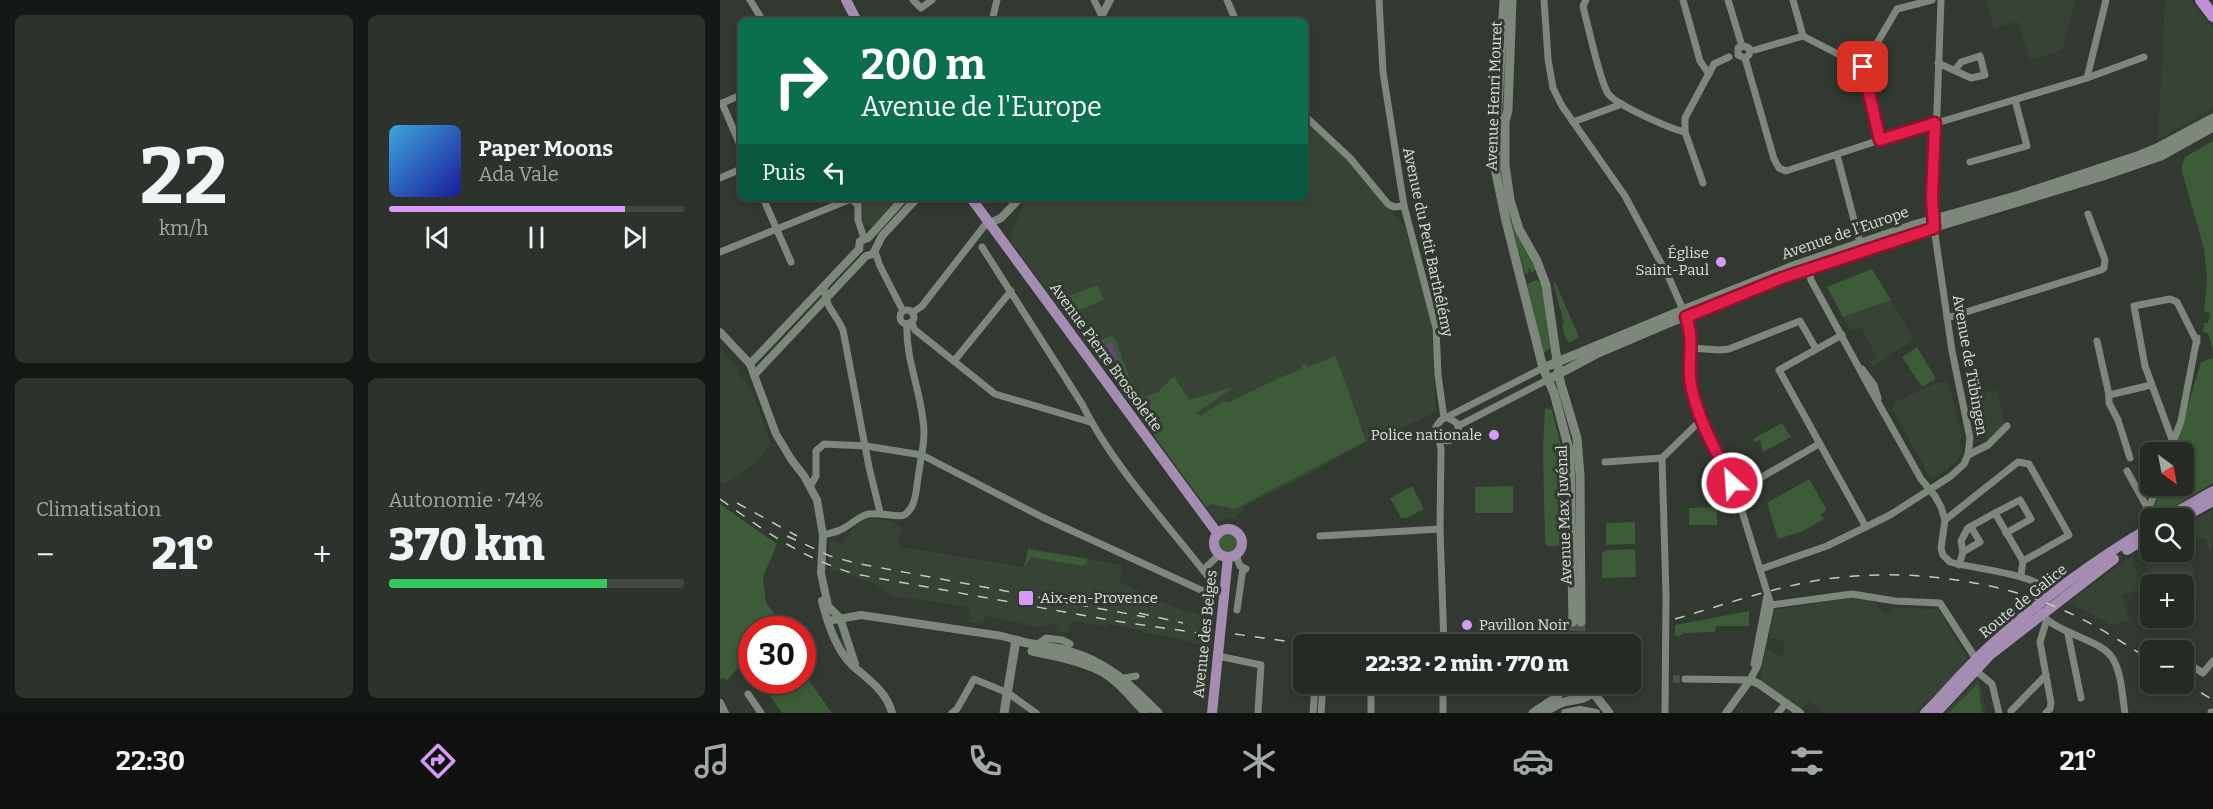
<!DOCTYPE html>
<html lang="fr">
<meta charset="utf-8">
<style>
:root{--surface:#252b24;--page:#2d332c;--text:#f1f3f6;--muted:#a3a7a6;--line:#424741;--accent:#d89af8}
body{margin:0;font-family:Bitter,serif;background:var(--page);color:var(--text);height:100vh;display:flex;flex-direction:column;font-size:22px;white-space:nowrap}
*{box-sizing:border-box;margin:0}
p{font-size:20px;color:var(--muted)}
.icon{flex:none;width:33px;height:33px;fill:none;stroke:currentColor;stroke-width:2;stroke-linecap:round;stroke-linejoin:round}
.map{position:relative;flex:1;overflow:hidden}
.side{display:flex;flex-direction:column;gap:15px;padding:15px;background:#141814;width:720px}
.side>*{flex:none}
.top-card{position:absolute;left:18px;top:18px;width:570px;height:183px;border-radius:9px;box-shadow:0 3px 9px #0003,0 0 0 2px var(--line);background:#0b6e4f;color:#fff;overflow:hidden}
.needle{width:39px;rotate:148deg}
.fabs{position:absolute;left:1420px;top:442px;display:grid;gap:12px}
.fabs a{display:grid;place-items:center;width:54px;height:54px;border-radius:9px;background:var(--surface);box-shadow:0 3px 9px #0003,0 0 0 2px var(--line);font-size:30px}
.speed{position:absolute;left:18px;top:616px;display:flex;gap:12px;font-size:30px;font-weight:700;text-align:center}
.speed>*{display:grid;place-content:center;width:78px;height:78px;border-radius:50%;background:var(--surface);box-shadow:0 3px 9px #0003,0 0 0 2px var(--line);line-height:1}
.speed .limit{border:9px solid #d22;background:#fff;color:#111}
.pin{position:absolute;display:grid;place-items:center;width:51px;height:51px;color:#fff;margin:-26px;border-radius:12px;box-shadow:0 3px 9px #0006}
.me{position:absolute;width:66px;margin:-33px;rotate:334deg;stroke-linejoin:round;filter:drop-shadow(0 0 4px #0008)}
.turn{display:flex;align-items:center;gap:21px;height:126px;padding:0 24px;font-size:27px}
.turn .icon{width:78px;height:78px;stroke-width:2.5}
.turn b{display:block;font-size:42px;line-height:51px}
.then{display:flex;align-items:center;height:57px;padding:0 24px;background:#0003;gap:12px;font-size:22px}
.big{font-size:45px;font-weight:800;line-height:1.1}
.side .widget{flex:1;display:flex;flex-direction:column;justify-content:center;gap:9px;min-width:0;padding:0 21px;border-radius:9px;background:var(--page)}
.side .dial{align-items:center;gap:0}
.dial b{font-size:78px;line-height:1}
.song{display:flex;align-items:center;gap:18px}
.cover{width:72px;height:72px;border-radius:9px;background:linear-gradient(135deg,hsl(200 70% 55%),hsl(240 70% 35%))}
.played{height:6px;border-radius:3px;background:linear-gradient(90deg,var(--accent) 80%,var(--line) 80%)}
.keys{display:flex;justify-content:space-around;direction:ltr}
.heat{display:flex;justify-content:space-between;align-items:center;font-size:33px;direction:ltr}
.charge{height:9px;border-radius:4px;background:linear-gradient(90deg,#34c759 74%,var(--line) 0)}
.side .tiles{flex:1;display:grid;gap:15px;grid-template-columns:repeat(2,1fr)}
.trip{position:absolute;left:573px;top:634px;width:348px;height:60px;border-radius:9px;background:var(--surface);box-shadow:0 3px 9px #0003,0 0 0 2px var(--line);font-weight:800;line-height:60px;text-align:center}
.menu{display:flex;height:96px;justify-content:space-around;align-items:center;background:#0f110e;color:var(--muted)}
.menu .icon{width:42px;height:42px}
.menu .active{color:var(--accent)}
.menu b{font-size:27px;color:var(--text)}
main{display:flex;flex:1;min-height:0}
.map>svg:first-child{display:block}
.built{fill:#374335}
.green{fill:#3b5c36}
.water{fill:#654476}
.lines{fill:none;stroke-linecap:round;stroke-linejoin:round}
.minor-tunnel{stroke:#4a524a;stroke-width:7;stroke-dasharray:7 3.5;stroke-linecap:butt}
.secondary-tunnel{stroke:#4a524a;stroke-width:9;stroke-dasharray:9 4.5;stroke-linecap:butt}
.minor{stroke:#7e877c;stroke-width:7}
.tertiary{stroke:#7e877c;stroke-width:8}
.secondary{stroke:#7e877c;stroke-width:9}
.primary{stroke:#a48cb2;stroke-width:10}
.motorway{stroke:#be8fd6;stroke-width:12}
.rail{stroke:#c4c9c3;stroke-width:1.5;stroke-dasharray:10 10;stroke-linecap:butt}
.route-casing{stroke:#92132f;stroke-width:15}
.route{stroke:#e11d48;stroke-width:10}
.poi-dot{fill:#d89af8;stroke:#313930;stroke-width:2}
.labels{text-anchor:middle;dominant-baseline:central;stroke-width:6;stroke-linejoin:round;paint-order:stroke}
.street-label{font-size:15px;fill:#dbe0da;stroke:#313930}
.poi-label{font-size:15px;fill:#dbe0da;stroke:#313930;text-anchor:end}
</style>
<main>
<section class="side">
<div class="tiles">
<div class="widget dial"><b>22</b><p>km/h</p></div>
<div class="widget">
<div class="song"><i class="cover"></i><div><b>Paper Moons</b><p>Ada Vale</p></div></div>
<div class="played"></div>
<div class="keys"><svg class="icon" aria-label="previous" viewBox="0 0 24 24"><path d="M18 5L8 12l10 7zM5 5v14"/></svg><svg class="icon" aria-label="pause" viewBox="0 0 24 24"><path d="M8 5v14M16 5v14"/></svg><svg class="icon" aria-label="next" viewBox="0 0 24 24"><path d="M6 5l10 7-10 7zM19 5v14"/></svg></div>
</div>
<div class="widget"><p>Climatisation</p>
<div class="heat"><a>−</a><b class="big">21°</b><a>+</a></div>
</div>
<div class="widget"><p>Autonomie · 74%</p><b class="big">370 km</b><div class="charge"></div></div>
</div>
</section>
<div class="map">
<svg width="1493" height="713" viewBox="0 0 1493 713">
<rect width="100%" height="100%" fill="#313930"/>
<!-- built -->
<g class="built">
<polygon points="1266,0 1356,0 1342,50 1310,60 1298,22 1274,28"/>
<polygon points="1445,0 1470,0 1493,27 1493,108 1438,140"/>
<polygon points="585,121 630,162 685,227 711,322 716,412 655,440 650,440 589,474 526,505 516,519 505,518 497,521 291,242 292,232 306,198 585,198"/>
<polygon points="143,198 179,198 151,227 144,222 142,215"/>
<polygon points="1171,300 1194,339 1152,367 1149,362 1157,358 1141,327 1132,331 1123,317"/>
<polygon points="0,351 18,367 18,373 32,390 51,444 36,462 18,476 4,484 0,481"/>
<polygon points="1228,381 1242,436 1239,439 1243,450 1236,462 1213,479 1210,477 1172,409 1177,401 1217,383"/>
<polygon points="1277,390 1285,424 1270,440 1256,427 1252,406 1255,403 1254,395"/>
<polygon points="1493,509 1492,552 1489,550 1486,538 1467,541 1478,597 1464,600 1464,585 1431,585 1423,550 1431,544 1431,552 1464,552 1464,526"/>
<polygon points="152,518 170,521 183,528 177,543 182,547 304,567 308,549 402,565 399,582 468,613 469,611 489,617 486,638 478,645 456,638 423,633 423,631 389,624 387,627 351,621 348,633 336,631 337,625 327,624 326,627 312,626 266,616 263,624 248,622 250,607 173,596 154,583 110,569 109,540 122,544 135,525"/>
<polygon points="1412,556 1421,589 1402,595 1409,620 1394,625 1390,624 1349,602"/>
<polygon points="1135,596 1154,601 1164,615 1175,608 1218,609 1248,659 1222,688 1195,713 1105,713 1089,701 1080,710 1040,680 1046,648 1063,657 1064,640 1049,638 1055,610"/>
<polygon points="1259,678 1266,713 1224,713"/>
</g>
<!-- green -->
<g class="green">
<polygon points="787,0 783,176 816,268 815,271 811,272 810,268 808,269 809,273 805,274 786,204 780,169"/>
<polygon points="1493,141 1493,351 1488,333 1483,332 1484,323 1488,323 1490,313 1484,312 1487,279 1484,249 1461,168 1465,157"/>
<polygon points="1152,269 1171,300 1123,317 1107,287"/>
<polygon points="816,280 822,284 831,348 823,353 807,284"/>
<polygon points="833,282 836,284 859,337 849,343 844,335 842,324 844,323"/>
<polygon points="378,285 384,300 355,312 349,296"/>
<polygon points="391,336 395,339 415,391 424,397 438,392 454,376 469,400 510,388 510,390 476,413 481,416 503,401 507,403 557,379 556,374 557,374 559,378 582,369 581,365 585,363 587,367 613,357 612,353 616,357 646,441 515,509 491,504 486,507 368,345"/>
<polygon points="1197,347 1216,379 1202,387 1182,357"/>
<polygon points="1493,358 1493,483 1433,519 1430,516 1443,486 1464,486 1464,453 1454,453 1481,362"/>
<polygon points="825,408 832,410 842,451 843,546 828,546 825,543 823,450"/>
<polygon points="1062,423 1071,437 1043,452 1040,440 1034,442 1033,439"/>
<polygon points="1089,479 1107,510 1100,515 1104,519 1081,532 1058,539 1047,503"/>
<polygon points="692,486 704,509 687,518 681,518 670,498"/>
<polygon points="793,486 793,513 755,513 755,487"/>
<polygon points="0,504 57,544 43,577 46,602 65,630 32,630 31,669 23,661 7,681 3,678 0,679"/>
<polygon points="997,507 997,525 969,525 969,508"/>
<polygon points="915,522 915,544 886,545 886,523"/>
<circle cx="509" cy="543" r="10"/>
<polygon points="308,549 368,559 364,566 312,557 304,567"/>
<polygon points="915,549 916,577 882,578 882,553 886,550"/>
<polygon points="1029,611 1029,626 996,626 995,632 962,633 962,635 955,636 955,625"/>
<polygon points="83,672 112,713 62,713 40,681 82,681"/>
<polygon points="1258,684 1262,713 1229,713"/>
</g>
<!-- water -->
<polygon class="water" points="391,342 406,376 403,378 380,348"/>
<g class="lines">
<!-- minor-tunnel -->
<polyline class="minor-tunnel" points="953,679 965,679"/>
<!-- secondary-tunnel -->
<g class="secondary-tunnel">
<polyline points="853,622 853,645"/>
<polyline points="861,645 861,622"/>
</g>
<!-- minor -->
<g class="minor">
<polyline points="30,0 43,21"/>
<polyline points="193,0 201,8 212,0"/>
<polyline points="374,0 382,16"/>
<polyline points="507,0 516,21"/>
<polyline points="659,0 663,72 684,206 716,328 718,375 724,418"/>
<polyline points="824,0 828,59 833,88 842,106 905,196 949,278 964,312"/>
<path d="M866,0L863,6L865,15C871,37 878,73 887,92C893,104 951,129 965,132"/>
<polyline points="963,0 980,61 989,74"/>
<polyline points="1008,0 1022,46"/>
<polyline points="1073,0 1083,36"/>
<polyline points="272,21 277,0"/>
<polyline points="1022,46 1027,47 1030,49 1029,55 1025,58"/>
<polyline points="1022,46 1018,48 1018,55 1025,58"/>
<polyline points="1035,50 1083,36 1143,67"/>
<polyline points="1025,58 1054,159 1059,168 1066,171 1160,140 1367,78 1424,57"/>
<polyline points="1218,63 1251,78 1265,75 1260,56 1241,62 1235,70"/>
<polyline points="1367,78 1386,0"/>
<polyline points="2,103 21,147"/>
<polyline points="0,104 21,95"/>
<polyline points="585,116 630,158 668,204 674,207 684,206"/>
<polyline points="853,122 902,104"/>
<polyline points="1160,140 1143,67 1177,9 1212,0"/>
<polyline points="1117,155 1140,243"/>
<polyline points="1250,162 1307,146 1295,100"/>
<polyline points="0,178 21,169"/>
<polyline points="983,183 965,132 965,118 994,64 1009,57"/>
<polyline points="43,198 71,262"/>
<polyline points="138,198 138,220 144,238"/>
<polyline points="155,251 160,266 183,311"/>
<polyline points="0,252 131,199 137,204"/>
<path d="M1087,265L1091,280L1152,392L1201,479L1215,496L1221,507L1225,520L1221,548L1223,555L1230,562C1259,570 1314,573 1334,594"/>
<path d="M104,286C106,310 114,310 123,330L149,467L160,512"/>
<circle cx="187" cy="317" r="7"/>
<polyline points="192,313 202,306 265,225 270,223"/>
<polyline points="1227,318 1381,270 1384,268 1385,260 1368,214"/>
<polyline points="191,322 195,330 275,394 370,422"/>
<polyline points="970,328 971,356"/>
<polyline points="1122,335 1059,370 1146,527"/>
<polyline points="1377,341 1389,395 1431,385"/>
<polyline points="972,348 999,350 1009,349 1080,321 1096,349"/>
<polyline points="234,361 291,291"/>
<polyline points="1142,369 1154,385 1158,398"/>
<polyline points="1389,395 1389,403 1398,420 1410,458"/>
<path d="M728,418L737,423L739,431C733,446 716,443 716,427L721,420L823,368"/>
<polyline points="738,426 829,379"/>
<polyline points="719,438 721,449 720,529 724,645"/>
<polyline points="1453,442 1425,366 1414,306 1450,299 1457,302 1477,342"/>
<polyline points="1449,453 1461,421 1477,338"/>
<polyline points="1248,455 1268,445 1287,426"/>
<polyline points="885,462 942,458"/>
<polyline points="1407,471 1428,509"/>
<path d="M90,487L96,476V451L104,444L146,446L202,455L322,517L483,591L491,589L490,579C447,523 394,468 362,404L262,247"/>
<polyline points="1016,492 1099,444"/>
<polyline points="1275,513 1300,500 1311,519 1286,533"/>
<polyline points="1225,520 1298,462 1309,464 1349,535 1303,561"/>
<polyline points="1423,534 1428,509 1438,486"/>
<path d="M103,535C110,533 118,532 124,528C133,523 138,517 148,514C160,512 177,518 184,515C196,508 196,490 198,478C200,462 204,448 204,432C203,395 185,360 187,324"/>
<polyline points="600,536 720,529"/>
<polyline points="1243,552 1260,542 1251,527"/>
<polyline points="516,555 520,566 526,569"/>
<polyline points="1239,565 1243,552 1241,541 1248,528 1275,513 1303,561 1301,575"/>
<polyline points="1041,569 1107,546 1170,515 1231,476 1244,464 1248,455 1250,438 1232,351 1213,221 1221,0"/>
<polyline points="483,570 500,554"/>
<polyline points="1051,605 1132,594 1175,601 1220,603 1256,659"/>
<polyline points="517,610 523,568"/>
<path d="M1319,612C1338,635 1382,639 1393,659C1402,675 1402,695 1405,713"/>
<polyline points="1348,634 1361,698"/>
<polyline points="315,646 326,638 342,640 350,644"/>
<polyline points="498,656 541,665 538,713"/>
<polyline points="1464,661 1483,673 1493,661"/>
<polyline points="1036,666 1034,664 1047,596"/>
<polyline points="1255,670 1272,684 1279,713"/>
<polyline points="965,679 1030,680 1038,665 1051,605 1016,492 981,420 971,385 967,354 966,317"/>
<polyline points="401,684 405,678 416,676"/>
<polyline points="651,684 651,713"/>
<polyline points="28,694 41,713"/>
<polyline points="1291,711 1326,675"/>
<polyline points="232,713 237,709 254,679 288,693 316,713"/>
<polyline points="593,713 595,684"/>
<polyline points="601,713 603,684"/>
<polyline points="723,713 723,684"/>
<polyline points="945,713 946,594 942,458 981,420"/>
<polyline points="1058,713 1066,703"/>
<polyline points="1326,713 1330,709 1331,703 1320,642 1326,622"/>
<polyline points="1491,713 1491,712"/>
</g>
<!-- tertiary -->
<g class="tertiary">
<polyline points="379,21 390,0"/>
<polyline points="270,223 281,218 300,198"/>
<polyline points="139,249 140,241 148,238 184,198"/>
<polyline points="0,332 30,364 56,434 71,459 84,476 97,500 103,535 101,573 108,606 120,618"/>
<polyline points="30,364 139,249"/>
<polyline points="34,375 146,256 153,254 162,236 197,198"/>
<path d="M102,601C107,621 115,648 131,664C147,679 166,690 172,713"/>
<polyline points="120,618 135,664"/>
<polyline points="108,621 141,615 282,636 296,640"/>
<polyline points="0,703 5,713"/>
<polyline points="845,713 860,710 876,713"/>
<polyline points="1006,713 1030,680 1039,684 1080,713"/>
</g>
<!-- secondary -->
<g class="secondary">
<polyline points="784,0 776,139 776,173 786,221 823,368 834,393 850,453 853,622"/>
<polyline points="792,0 788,110 785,122 785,165 790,200 799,229 817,261 826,285 840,381 857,438 860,475 861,622"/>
<polyline points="823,368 963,310 1076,265 1197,224 1299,195 1420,155 1437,148 1493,118"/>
<polyline points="829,379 878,353 946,324 1062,278 1196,233 1383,176 1441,156 1493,127"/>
<path d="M312,651C335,656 359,660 381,671C398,680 412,699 426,713"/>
<polyline points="872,691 889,713"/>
<path d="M284,713L296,640C314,646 333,646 351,652C389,663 411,686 438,713"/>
<polyline points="813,713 837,697 843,686"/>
<path d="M823,713C830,709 837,704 844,702C858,698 871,702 873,684"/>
</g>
<!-- primary -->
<g class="primary">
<polyline points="126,0 137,21"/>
<polyline points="251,198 498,534"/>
<polyline points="1444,519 1493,491"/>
<polyline points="1460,519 1493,501"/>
<circle cx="508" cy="543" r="14"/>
<polyline points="1407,550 1431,535"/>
<polyline points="492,713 508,557"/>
<path d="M1205,713C1228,690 1248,665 1272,644C1317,603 1378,557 1431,527"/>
<polyline points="1216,713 1270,655 1394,559"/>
</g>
<!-- motorway -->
<polyline class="motorway" points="1481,0 1493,16"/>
<!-- rail -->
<g class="rail">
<path d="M0,499C46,532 80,557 135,574L395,621L486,634"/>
<polyline points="17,503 77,536"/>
<polyline points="67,536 110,556 135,563 425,617"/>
<polyline points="419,613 463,623"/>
<path d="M955,619C1003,605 1051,588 1100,580C1175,568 1266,577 1336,607C1370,621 1401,641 1431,661"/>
<polyline points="515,634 594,645"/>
<polyline points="1464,682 1493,700"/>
</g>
</g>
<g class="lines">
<!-- route casing -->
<g class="route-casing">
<path id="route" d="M1012,483C996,452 978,420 971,385C967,362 975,340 966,317L1062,278L1214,228L1212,198L1215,123L1160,140L1143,67"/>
</g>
<!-- route -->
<use href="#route" class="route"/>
</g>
<!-- markers -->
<g class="poi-dot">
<circle cx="1001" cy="262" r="6"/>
<circle cx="774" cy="435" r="6"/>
<rect x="298" y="590" width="16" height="16" rx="3"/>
<circle cx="747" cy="625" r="6"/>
</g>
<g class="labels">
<!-- street labels -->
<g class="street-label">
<text transform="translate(774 96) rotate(-88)">Avenue Henri Mouret</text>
<text transform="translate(1125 233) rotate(-19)">Avenue de l'Europe</text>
<text transform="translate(708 242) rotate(78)">Avenue du Petit Barthélémy</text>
<text transform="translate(386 357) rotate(54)">Avenue Pierre Brossolette</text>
<text transform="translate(1250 365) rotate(80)">Avenue de Tübingen</text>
<text transform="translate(844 515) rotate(-92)">Avenue Max Juvénal</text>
<text transform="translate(1303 601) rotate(-39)">Route de Galice</text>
<text transform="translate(485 634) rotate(-84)">Avenue des Belges</text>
</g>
<!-- poi labels -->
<g class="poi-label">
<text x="989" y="253">Église<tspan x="989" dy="17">Saint-Paul</tspan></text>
<text x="762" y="435">Police nationale</text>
<text x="320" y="598" text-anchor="start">Aix-en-Provence</text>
<text x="759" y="625" text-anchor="start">Pavillon Noir</text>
</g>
</g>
</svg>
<div class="fabs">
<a><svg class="needle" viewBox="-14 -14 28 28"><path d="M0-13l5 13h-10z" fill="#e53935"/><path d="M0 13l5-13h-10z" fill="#a3a7a6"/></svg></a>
<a><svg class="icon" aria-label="search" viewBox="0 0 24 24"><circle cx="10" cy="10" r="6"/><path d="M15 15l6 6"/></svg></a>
<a>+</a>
<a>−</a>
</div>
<div class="speed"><div class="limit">30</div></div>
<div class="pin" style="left:1143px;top:67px;background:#d93025"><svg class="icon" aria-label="arrive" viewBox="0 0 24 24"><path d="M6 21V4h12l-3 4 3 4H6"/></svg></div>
<svg class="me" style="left:1012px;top:483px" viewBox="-20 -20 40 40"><circle r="17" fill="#e11d48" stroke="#fff" stroke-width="3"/><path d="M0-11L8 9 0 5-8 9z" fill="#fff"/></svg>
<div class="trip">22:32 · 2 min · 770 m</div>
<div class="top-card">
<div class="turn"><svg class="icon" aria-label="right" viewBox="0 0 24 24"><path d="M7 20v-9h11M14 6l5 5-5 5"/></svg><div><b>200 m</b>Avenue de l'Europe</div></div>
<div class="then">Puis<svg class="icon" aria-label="left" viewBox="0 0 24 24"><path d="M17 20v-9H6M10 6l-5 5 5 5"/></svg></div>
</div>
</div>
</main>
<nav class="menu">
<b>22:30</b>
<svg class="icon active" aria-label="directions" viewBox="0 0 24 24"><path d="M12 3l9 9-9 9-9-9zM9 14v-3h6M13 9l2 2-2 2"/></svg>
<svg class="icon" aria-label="music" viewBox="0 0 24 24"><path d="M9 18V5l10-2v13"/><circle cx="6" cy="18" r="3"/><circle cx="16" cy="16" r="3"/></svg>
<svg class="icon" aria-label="phone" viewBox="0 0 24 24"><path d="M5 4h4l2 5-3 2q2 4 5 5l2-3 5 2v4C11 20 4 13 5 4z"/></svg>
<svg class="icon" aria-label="climate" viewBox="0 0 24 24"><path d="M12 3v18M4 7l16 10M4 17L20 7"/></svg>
<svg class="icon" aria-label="car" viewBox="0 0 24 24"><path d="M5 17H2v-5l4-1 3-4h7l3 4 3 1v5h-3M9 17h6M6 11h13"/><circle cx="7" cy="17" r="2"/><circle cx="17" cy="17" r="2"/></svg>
<svg class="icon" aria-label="filters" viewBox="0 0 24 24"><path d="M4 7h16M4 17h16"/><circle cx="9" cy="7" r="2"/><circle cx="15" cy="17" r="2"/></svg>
<b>21°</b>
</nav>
